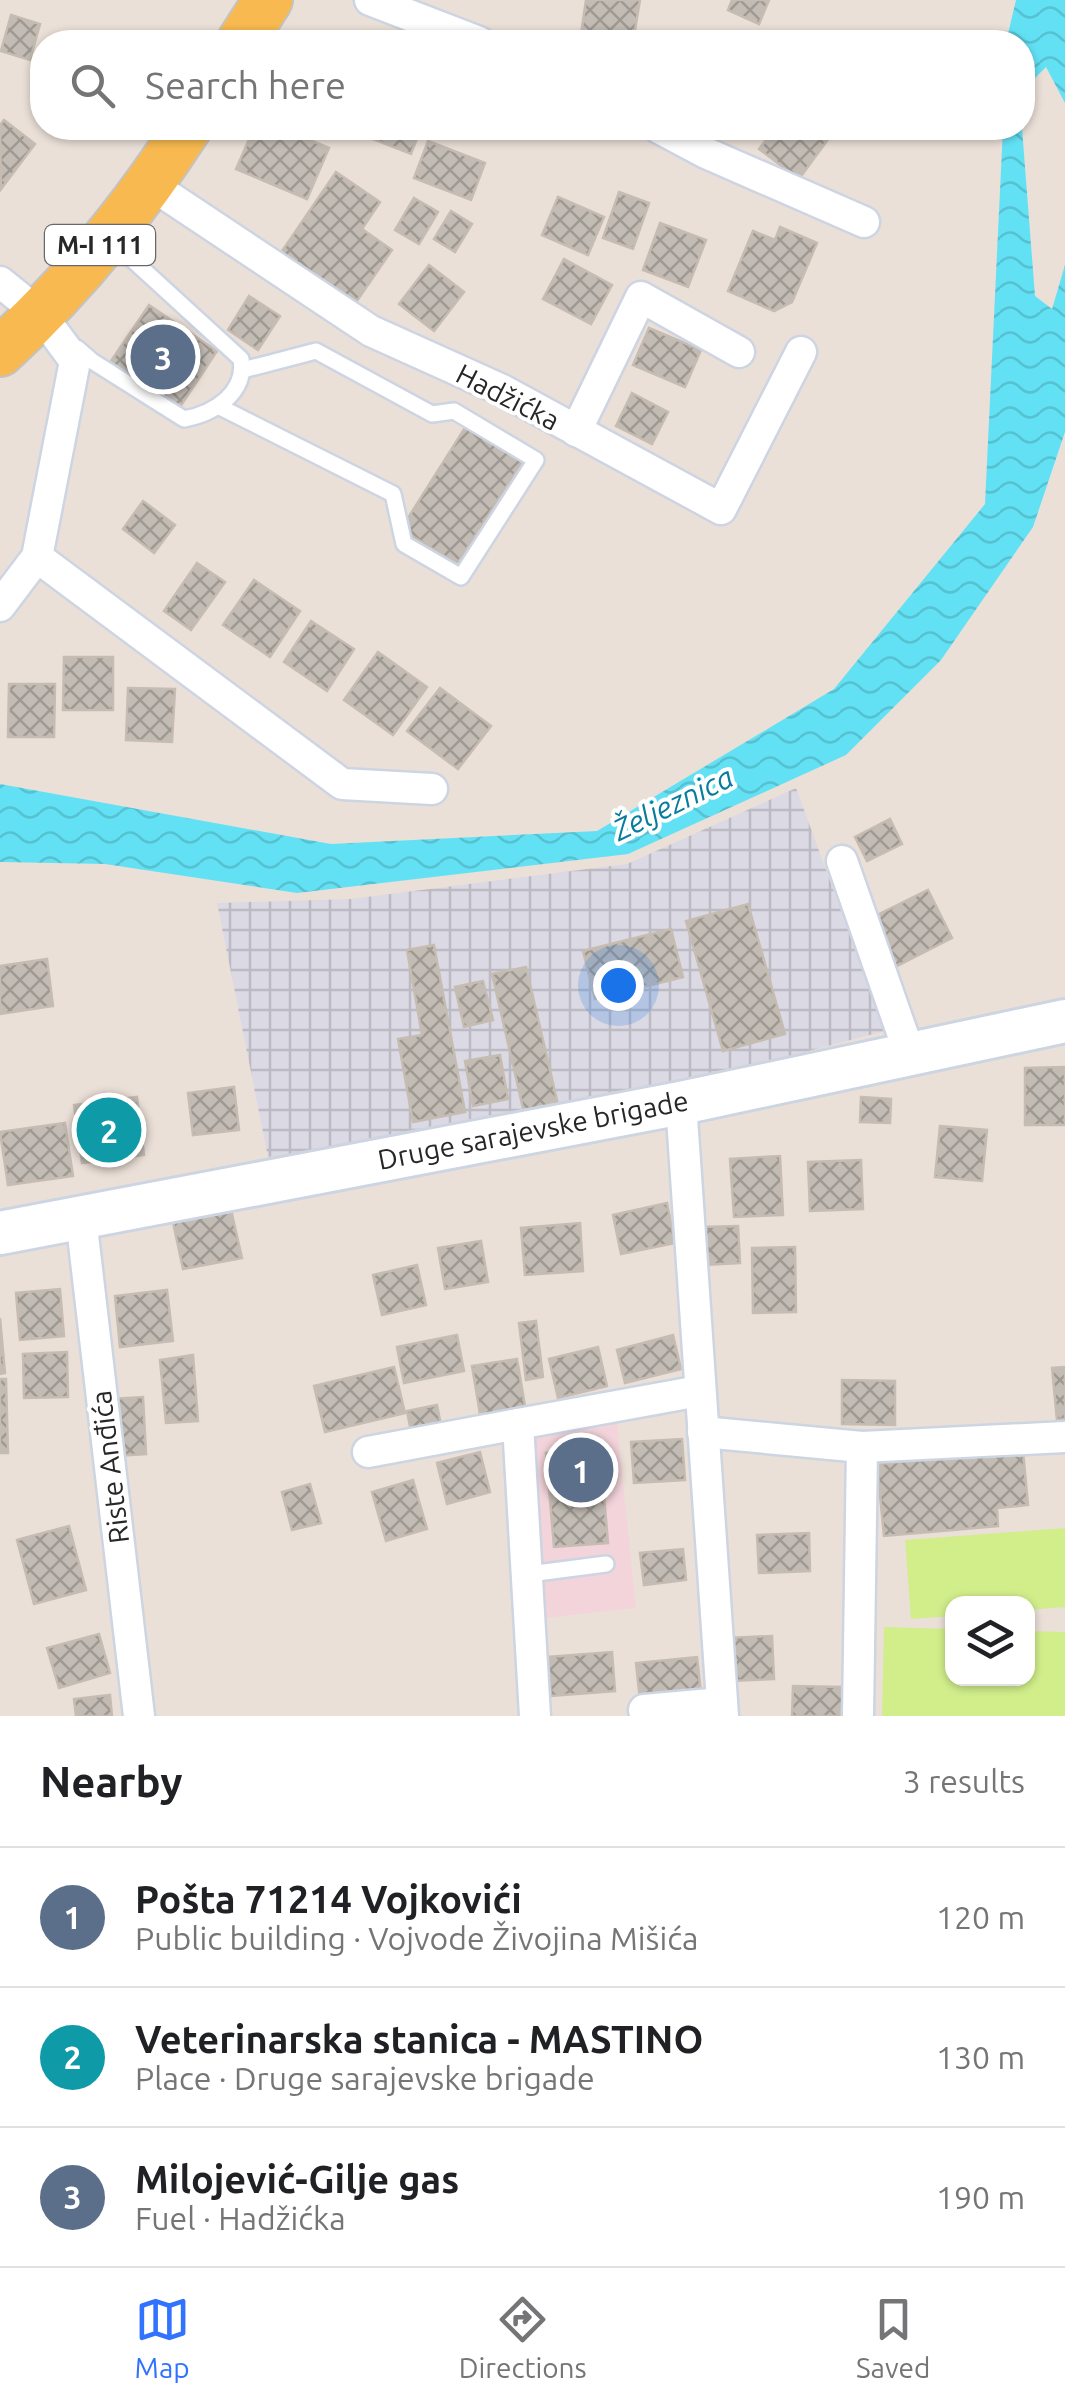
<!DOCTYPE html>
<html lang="en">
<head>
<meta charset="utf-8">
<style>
	:root { --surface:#fff; --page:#f6f6f6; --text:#202124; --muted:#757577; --line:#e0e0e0; --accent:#3173ff }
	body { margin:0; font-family:Ubuntu,sans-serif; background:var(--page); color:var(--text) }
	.controls { position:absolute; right:30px; bottom:30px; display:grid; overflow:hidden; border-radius:20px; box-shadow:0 2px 8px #0004 }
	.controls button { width:90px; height:90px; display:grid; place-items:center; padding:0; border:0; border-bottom:2px solid var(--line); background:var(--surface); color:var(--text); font:50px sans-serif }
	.you { position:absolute; left:618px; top:985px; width:35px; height:35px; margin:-25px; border:8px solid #fff; border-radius:50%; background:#1a73e8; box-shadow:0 0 0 15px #1a73e833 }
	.badge { display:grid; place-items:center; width:65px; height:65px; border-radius:50%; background:var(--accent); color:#fff; font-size:32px; font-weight:700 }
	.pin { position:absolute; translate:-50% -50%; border:5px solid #fff; box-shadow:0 2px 10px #0006 }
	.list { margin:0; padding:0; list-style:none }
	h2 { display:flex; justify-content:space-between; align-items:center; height:130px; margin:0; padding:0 40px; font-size:42px }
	h2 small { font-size:32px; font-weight:400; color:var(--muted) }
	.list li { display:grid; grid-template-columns:65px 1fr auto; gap:30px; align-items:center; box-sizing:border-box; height:140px; padding:0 40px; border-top:2px solid var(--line) }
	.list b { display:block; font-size:38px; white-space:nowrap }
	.list p { margin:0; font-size:32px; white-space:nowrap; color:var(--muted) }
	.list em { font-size:32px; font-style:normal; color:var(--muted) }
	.icon { flex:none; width:55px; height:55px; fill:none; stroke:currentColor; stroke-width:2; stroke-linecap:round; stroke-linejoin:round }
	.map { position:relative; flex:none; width:1065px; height:1716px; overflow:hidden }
	.search { position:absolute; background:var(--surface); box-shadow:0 2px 8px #0004; left:30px; right:30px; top:30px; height:110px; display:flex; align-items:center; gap:25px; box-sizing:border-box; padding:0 35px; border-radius:40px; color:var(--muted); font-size:38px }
	.sheet { height:550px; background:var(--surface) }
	nav { display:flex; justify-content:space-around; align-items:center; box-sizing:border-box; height:140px; border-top:2px solid var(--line); background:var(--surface); font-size:28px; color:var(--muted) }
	nav a { display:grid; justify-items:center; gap:5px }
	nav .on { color:var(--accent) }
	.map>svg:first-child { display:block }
	.industrial { fill:url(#industrial-grid) }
	.medical { fill:#f3d4da }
	.pitch { fill:#d1ee8b }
	.water { fill:url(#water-waves) }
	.building { fill:url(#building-cross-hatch); stroke:#c6bcb2; stroke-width:2.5 }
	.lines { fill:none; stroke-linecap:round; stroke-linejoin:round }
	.service-casing { stroke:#cdd4e2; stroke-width:20 }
	.minor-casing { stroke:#cdd4e2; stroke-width:35 }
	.secondary-casing { stroke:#cdd4e2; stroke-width:48 }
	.primary-casing { stroke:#c3c3c3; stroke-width:52 }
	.service { stroke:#fff; stroke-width:15 }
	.minor { stroke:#fff; stroke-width:30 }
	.secondary { stroke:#fff; stroke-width:42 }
	.primary { stroke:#f8ba50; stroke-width:48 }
	.labels { text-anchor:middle; stroke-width:8; stroke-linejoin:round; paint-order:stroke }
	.shield { fill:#fff; stroke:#686868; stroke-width:2.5 }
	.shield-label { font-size:25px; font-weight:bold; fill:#272727 }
	.street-label { font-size:28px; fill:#272727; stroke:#fff }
	.water-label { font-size:30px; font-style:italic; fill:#067d9d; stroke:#fff }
</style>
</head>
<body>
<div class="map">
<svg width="1065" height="1716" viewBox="0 0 1065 1716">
	<defs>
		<pattern id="industrial-grid" width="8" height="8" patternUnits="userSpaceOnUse" patternTransform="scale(2.5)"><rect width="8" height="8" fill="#dbd9e3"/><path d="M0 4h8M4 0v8" fill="none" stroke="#bcbac3"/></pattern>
		<pattern id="water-waves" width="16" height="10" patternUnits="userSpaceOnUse" patternTransform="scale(2.5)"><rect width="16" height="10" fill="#63e1f4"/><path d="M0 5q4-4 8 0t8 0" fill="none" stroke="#56c1d1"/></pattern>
		<pattern id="building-cross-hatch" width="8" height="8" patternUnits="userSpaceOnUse" patternTransform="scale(2.5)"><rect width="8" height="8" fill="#c2bcb4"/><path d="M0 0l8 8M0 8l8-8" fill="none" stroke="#9e9992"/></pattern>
	</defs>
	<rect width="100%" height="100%" fill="#ebe0d8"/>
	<path class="industrial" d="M796 788 885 1031 581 1111 268 1157 217 903 351 899 627 864Z"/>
	<path class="medical" d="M617 1422 636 1608 543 1618 524 1431Z"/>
	<g class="pitch">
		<path d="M1065 1528V1607L1028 1610V1604H952V1616L911 1619 905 1540Z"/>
		<path d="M884 1627 952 1629V1678H1028V1631L1065 1632V1716H882Z"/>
	</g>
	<g class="water">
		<path d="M1016 0H1065V103L1046 67 1023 90 1022 42H1006Z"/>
		<path d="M1003 128H1022L1035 296 1052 309 1065 265V432L1033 527 941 660 846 755 628 854 297 893 105 864 0 862V784L331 844 597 831 834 689 985 504Z"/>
	</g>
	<g class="building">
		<path d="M586 0H640L633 42 581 34Z"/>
		<path d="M732 0H769L759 24 728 10Z"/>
		<path d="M11 15 40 24 30 60 1 51Z"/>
		<path d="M4 120 35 144 1 189 0 125Z"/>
		<path d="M254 128H281L329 148 307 199 236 169Z"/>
		<path d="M354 128H421L411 154 352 131Z"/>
		<path d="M775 128H815L829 138 799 179 759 149Z"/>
		<path d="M428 141 485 163 471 200 414 178Z"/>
		<path d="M336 172 380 202 362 229 392 250 352 308 278 257Z"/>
		<path d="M619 192 649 203 633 249 603 238Z"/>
		<path d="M558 197 604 217 588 255 542 235Z"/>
		<path d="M414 198 438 212 419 244 395 230Z"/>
		<path d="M451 211 472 224 455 252 434 239Z"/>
		<path d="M660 223 706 240 688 287 643 270Z"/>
		<path d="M780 227 817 243 792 302 774 311 728 291 753 231 775 240Z"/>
		<path d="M564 259 612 285 591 324 543 299Z"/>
		<path d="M429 265 464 292 434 331 399 304Z"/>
		<path d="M249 296 280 316 258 350 228 330Z"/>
		<path d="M149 305 217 351 178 410 109 364Z"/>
		<path d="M649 328 701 350 685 387 633 365Z"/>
		<path d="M632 393 668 412 652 444 616 426Z"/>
		<path d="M468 423 524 459 457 564 401 529Z"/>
		<path d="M143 501 175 525 154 553 123 529Z"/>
		<path d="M197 563 225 582 191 630 164 611Z"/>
		<path d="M254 580 300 611 270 657 223 625Z"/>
		<path d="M311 621 354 649 327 691 284 662Z"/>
		<path d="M378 652 427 687 393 735 344 700Z"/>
		<path d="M64 657H113V710H63Z"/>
		<path d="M9 684H55L54 737H8Z"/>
		<path d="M128 688 175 689 172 742 126 740Z"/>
		<path d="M440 688 491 726 458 769 407 731Z"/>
		<path d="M890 819 902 844 867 861 855 837Z"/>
		<path d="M928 890 952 938 895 967 871 918Z"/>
		<path d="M748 904 785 1034 723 1051 686 921Z"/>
		<path d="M671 929 683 977 595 999 583 951Z"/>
		<path d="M434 945 465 1112 413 1122 398 1039 422 1035 407 950Z"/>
		<path d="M47 959 53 1006 0 1014V966Z"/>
		<path d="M526 967 559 1109 525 1117 492 974Z"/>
		<path d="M483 981 493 1020 464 1027 455 987Z"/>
		<path d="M500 1055 508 1099 473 1106 465 1061Z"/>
		<path d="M1065 1067V1125H1025V1068Z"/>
		<path d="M234 1087 239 1130 193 1135 188 1093Z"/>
		<path d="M137 1097 144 1155 82 1163 74 1105Z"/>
		<path d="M861 1097 891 1099 890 1123 860 1122Z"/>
		<path d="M65 1123 73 1176 8 1185 0 1132Z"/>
		<path d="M940 1126 987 1130 982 1181 935 1177Z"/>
		<path d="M780 1156 783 1215 734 1217 730 1159Z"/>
		<path d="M861 1160 863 1209 810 1211 808 1162Z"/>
		<path d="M667 1203 675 1243 621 1254 613 1215Z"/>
		<path d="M231 1210 242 1258 183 1269 173 1222Z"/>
		<path d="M580 1223 583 1271 525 1275 521 1228Z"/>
		<path d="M738 1226 740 1263 704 1265 703 1227Z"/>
		<path d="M481 1241 488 1282 445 1289 438 1248Z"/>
		<path d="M795 1247 796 1312 753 1313 752 1248Z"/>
		<path d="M417 1265 426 1305 382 1315 373 1275Z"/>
		<path d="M60 1289 64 1336 20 1340 16 1293Z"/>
		<path d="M167 1290 173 1341 120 1347 115 1296Z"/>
		<path d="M0 1318 5 1373 0 1374Z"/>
		<path d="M536 1321 543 1377 526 1380 519 1323Z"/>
		<path d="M457 1335 464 1371 404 1383 397 1347Z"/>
		<path d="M673 1335 681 1369 625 1383 617 1350Z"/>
		<path d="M598 1347 607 1386 558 1398 549 1359Z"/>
		<path d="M67 1352 68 1397 24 1398 23 1354Z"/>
		<path d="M193 1355 198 1421 166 1423 160 1360Z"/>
		<path d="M517 1359 526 1412 481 1420 472 1366Z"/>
		<path d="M394 1367 405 1413 325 1432 314 1386Z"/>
		<path d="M1065 1367V1419L1057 1420 1052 1368Z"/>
		<path d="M0 1379H6L8 1453H0Z"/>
		<path d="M842 1380 895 1381V1425L842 1424Z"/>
		<path d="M143 1397 146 1454 116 1456 111 1399Z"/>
		<path d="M437 1405 442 1431 412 1436 407 1411Z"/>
		<path d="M682 1439 685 1480 634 1483 631 1442Z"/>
		<path d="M600 1448 608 1543 554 1547 546 1453Z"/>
		<path d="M1023 1451 1028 1505 997 1508 998 1526 884 1536 877 1464Z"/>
		<path d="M480 1452 490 1492 447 1504 437 1463Z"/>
		<path d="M413 1480 427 1529 386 1541 372 1492Z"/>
		<path d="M310 1484 321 1523 292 1530 282 1492Z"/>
		<path d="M69 1526 86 1590 34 1604 17 1540Z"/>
		<path d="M809 1533 810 1571 759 1573 757 1535Z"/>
		<path d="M683 1549 686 1580 644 1585 640 1553Z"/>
		<path d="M99 1634 110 1673 59 1688 47 1648Z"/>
		<path d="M772 1636 774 1679 731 1681 729 1638Z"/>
		<path d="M612 1652 615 1691 551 1696 548 1657Z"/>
		<path d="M697 1657 701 1693 640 1700 636 1663Z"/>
		<path d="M793 1686 844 1687V1716H792Z"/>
		<path d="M110 1695 112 1716H76L74 1699Z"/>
	</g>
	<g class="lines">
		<defs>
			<g id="service">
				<path d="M77 348 92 361 184 419C213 414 247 393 241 359L112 241"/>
				<path d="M218 406 393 494 404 544 461 577 536 460 454 411 432 414 316 351 243 370"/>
				<path d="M529 1574 606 1564"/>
			</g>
			<g id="minor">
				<path d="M370 0 479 42"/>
				<path d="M659 128 706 153 864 222"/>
				<path d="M150 184 371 331 502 390 721 509 801 352"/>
				<path d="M0 282 41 315 75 361 37 557 342 784 432 789"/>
				<path d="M576 431 641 297 739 352"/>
				<path d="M0 606 37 557"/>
				<path d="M842 861 910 1055"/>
				<path d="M681 1103 723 1716"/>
				<path d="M81 1218 139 1716"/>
				<path d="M703 1432 862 1447 1065 1437"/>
				<path d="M368 1452 518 1424"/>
				<path d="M644 1710 722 1703"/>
				<path d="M535 1716 518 1424 699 1391"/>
				<path d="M858 1716 862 1447"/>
			</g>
			<path id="secondary" d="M0 1233 681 1103 1065 1021"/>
			<g id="primary">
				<path d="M241 42 268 0"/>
				<path d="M0 352C72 286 134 210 187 128"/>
			</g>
		</defs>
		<use href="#service" class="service-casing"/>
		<use href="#minor" class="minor-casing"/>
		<use href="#secondary" class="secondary-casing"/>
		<use href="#primary" class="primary-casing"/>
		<use href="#service" class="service"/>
		<use href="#minor" class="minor"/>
		<use href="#secondary" class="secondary"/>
		<use href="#primary" class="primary"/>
	</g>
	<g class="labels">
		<rect class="shield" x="45" y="225" width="110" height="40" rx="8"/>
		<g class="shield-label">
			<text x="100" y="254">M-I 111</text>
		</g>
		<g class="street-label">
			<text transform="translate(508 397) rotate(27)" y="10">Hadžićka</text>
			<text transform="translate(533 1130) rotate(-11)" y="10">Druge sarajevske brigade</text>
			<text transform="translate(110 1467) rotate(-97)" y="10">Riste Anđića</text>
		</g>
		<g class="water-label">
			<text transform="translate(673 804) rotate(-26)" y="10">Željeznica</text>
		</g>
	</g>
</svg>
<div class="controls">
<button><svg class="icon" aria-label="layers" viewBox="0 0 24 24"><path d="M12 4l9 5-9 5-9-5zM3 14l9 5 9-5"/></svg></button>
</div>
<div class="you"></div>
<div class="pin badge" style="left:581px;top:1470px;background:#5c6f8a">1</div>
<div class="pin badge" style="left:109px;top:1130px;background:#0f9aa8">2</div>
<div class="pin badge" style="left:163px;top:357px;background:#5c6f8a">3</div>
<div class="search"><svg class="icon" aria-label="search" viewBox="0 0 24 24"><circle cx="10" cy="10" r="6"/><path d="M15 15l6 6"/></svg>Search here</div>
</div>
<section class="sheet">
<h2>Nearby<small>3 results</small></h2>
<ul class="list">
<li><span class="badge" style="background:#5c6f8a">1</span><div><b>Pošta 71214 Vojkovići</b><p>Public building · Vojvode Živojina Mišića</p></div><em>120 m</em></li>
<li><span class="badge" style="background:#0f9aa8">2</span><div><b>Veterinarska stanica - MASTINO</b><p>Place · Druge sarajevske brigade</p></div><em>130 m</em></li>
<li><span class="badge" style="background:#5c6f8a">3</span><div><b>Milojević-Gilje gas</b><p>Fuel · Hadžićka</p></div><em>190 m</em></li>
</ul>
</section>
<nav>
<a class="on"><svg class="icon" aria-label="map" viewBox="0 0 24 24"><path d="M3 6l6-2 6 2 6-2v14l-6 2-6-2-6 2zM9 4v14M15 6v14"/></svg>Map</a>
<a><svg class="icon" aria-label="directions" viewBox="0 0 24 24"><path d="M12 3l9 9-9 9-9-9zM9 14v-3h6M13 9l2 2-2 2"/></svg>Directions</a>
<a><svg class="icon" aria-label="saved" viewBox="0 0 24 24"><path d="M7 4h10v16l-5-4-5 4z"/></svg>Saved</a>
</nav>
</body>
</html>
